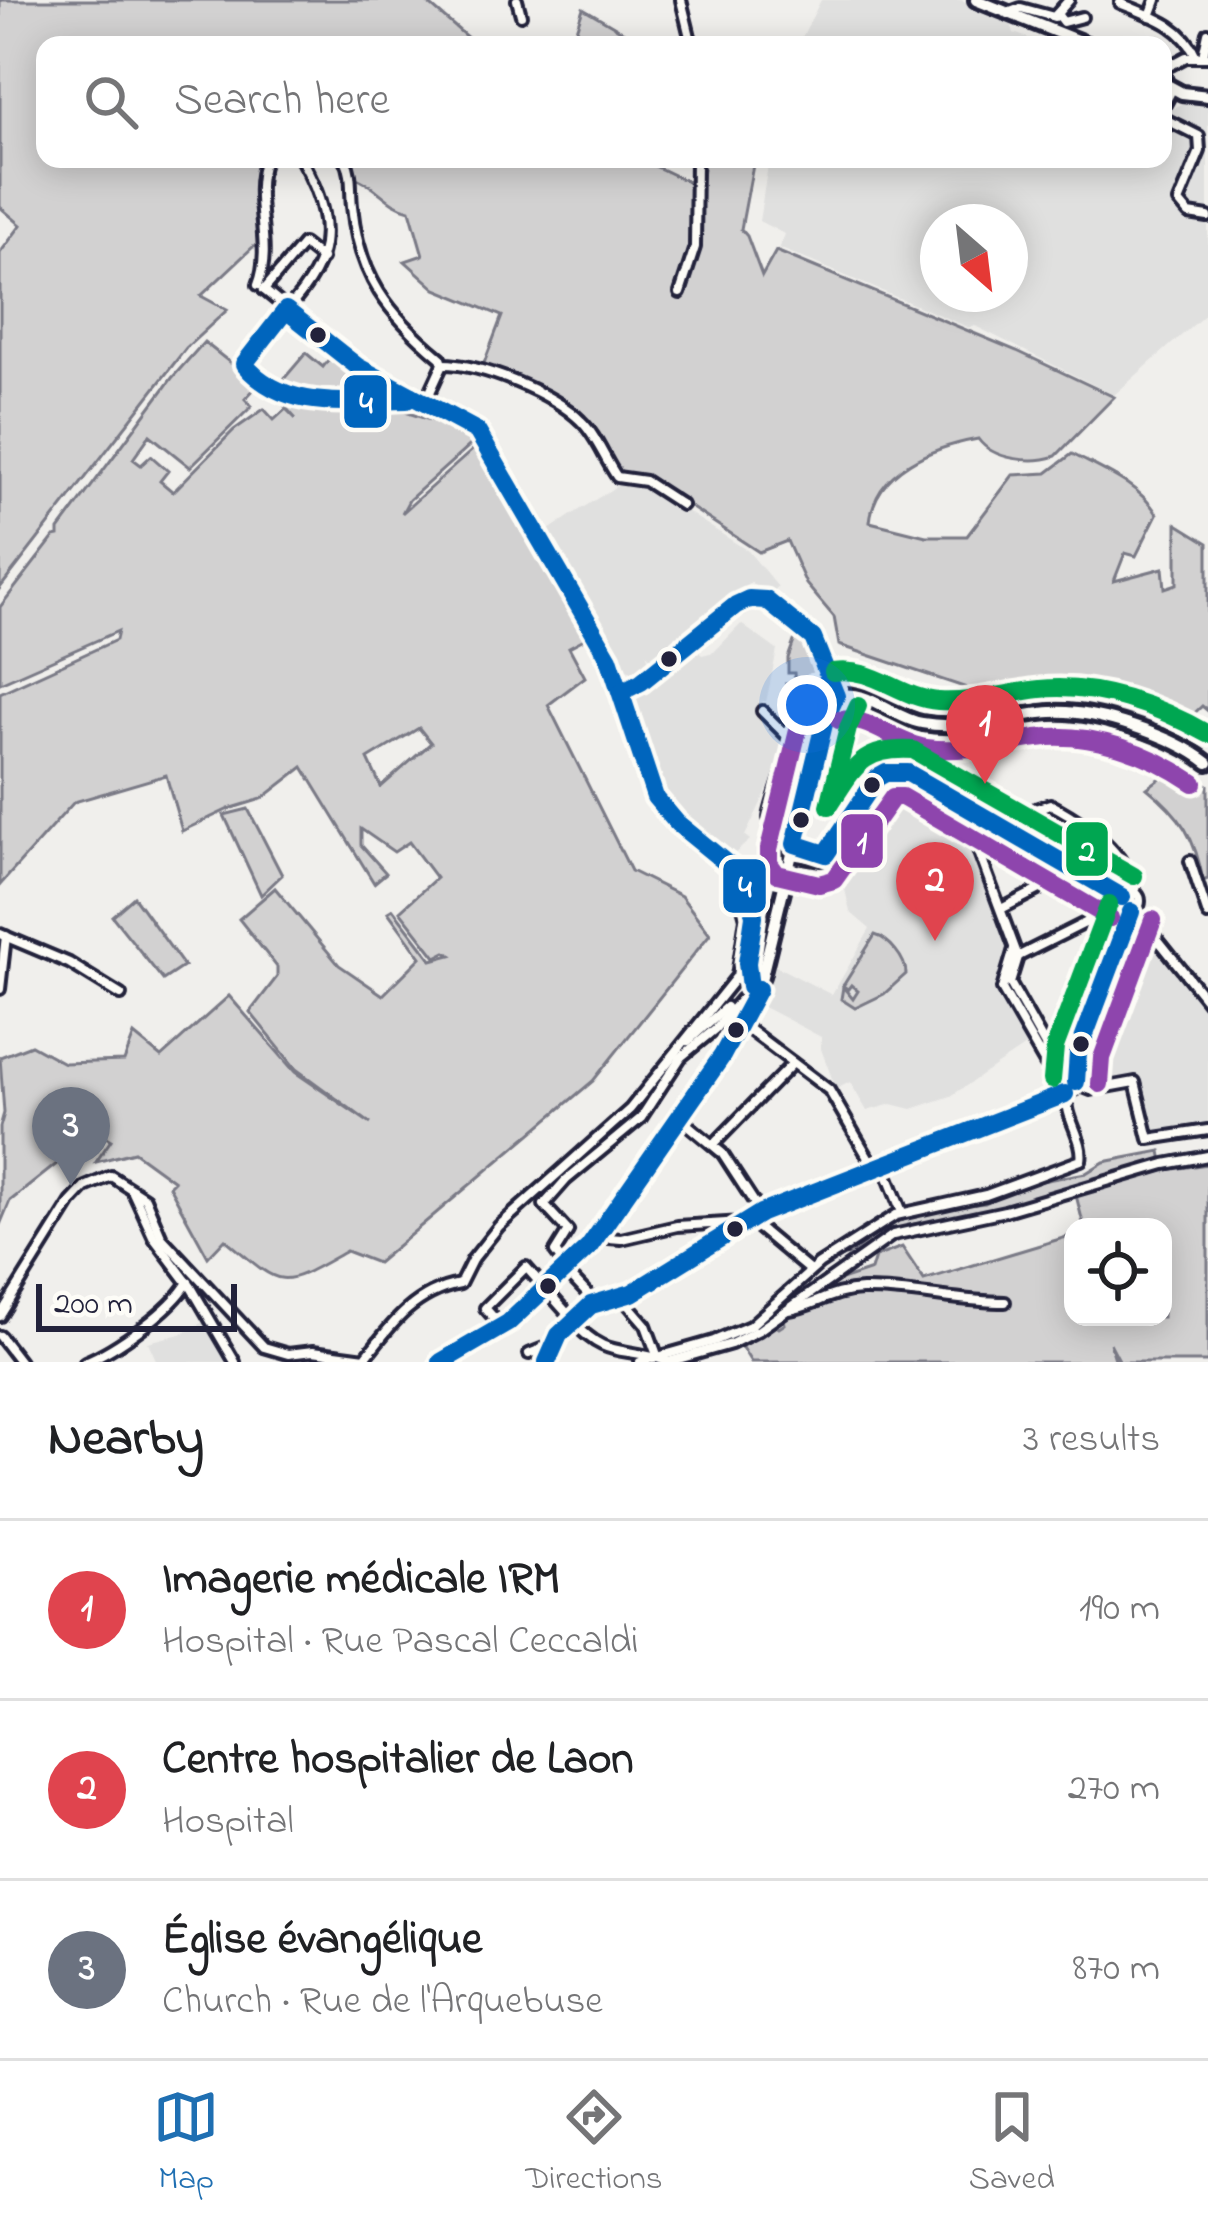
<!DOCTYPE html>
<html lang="en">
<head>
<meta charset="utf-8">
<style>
	:root { --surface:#fff; --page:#f2f2f2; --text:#202124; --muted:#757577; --line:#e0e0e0; --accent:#1f6fb2 }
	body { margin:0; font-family:"Indie Flower",sans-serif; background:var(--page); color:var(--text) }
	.controls { position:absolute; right:36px; bottom:36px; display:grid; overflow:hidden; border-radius:24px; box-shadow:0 6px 30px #0003 }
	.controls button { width:108px; height:108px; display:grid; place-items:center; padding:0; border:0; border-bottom:3px solid var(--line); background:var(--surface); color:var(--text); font:60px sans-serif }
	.compass { position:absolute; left:920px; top:204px; width:108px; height:108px; border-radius:50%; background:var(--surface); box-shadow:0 6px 30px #0003; rotate:152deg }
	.scale { position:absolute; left:36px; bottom:30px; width:201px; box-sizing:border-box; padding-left:12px; border:6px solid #22223b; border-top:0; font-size:33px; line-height:42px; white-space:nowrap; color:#22223b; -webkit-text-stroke:9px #fdfcf7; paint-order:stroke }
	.you { position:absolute; left:807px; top:705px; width:42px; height:42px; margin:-30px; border:9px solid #fff; border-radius:50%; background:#1a73e8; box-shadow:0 0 0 18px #1a73e833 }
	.badge { display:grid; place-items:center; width:78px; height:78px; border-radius:50%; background:var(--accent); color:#fff; font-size:39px; font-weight:700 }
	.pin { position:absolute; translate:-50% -99px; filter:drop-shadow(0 3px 6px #0008) }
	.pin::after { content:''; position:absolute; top:63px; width:42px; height:36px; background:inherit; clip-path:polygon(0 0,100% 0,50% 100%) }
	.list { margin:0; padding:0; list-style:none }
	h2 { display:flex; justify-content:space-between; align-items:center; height:156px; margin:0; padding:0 48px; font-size:51px }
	h2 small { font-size:39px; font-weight:400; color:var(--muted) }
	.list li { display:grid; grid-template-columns:78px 1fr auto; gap:36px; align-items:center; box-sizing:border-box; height:180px; padding:0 48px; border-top:3px solid var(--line) }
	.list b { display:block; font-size:45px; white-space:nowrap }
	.list p { margin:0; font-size:39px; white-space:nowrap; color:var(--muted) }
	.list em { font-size:39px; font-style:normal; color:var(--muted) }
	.icon { flex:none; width:66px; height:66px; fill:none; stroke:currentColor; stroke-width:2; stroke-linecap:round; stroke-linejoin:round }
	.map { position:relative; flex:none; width:1208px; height:1362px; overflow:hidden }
	.search { position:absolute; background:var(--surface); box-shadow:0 6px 30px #0003; left:36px; right:36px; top:36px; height:132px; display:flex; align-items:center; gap:30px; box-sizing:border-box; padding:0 42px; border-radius:24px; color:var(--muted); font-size:45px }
	.sheet { height:696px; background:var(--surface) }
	nav { display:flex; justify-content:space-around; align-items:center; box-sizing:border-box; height:168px; border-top:3px solid var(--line); background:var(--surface); font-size:33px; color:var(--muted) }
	nav a { display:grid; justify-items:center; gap:6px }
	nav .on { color:var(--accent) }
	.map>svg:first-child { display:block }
	.built { fill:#e0e0df; fill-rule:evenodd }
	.green { fill:#d2d1d1; stroke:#7a7a86; stroke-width:3; fill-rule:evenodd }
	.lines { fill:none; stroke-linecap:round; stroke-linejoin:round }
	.minor-casing { stroke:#22223b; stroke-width:16 }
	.major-casing { stroke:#22223b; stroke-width:20 }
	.minor { stroke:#fdfcf7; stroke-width:8 }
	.major { stroke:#fdfcf7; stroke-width:10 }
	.bus-1-casing { stroke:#fdfcf7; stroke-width:27 }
	.bus-2-casing { stroke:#fdfcf7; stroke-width:27 }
	.bus-3-casing { stroke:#fdfcf7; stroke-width:27 }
	.bus-1 { stroke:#0065bd; stroke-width:18 }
	.bus-2 { stroke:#8e44ad; stroke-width:18 }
	.bus-3 { stroke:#00a651; stroke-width:18 }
	.bus-dot { fill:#22223b; stroke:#fdfcf7; stroke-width:4.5 }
	.line-badge { stroke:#fdfcf7; stroke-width:4.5 }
	.badge-label { font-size:33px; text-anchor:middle; font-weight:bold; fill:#fff }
</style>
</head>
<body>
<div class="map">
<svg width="1208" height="1362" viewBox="0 0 1208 1362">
	<rect width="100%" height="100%" fill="#f0efec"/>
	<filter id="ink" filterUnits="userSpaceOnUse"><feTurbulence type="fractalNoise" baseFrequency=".00833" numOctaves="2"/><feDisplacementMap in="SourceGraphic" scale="24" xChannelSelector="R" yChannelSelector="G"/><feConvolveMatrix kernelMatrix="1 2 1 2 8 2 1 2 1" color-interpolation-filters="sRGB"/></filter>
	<g filter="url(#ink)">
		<g class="built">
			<path d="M821 0H961L1010 20 1014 33 1048 45H798Z"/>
			<path d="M1183 102 1208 104V312L1114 395 975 326 970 328 779 248 784 234 759 221 769 159H1163V116ZM938 222H1010V294H938Z"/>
			<path d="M632 482 646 485 748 551 778 587 765 598 751 582 654 663 646 653 651 666 637 674 619 665 571 581 574 578 572 573 568 575 544 533 618 485Z"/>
			<path d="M741 624 777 650 766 702 762 700 759 710 787 740 788 747 745 836 750 840 733 855 678 818 663 802 640 734 641 715 632 702 642 688 692 645 702 655 714 652Z"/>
			<path d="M908 779 954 803 1010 948 999 990 1028 1044 951 1096 912 1109 892 1104 867 1111 850 1082 836 1089 821 1049V1037L756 1003 770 963 832 995 870 929 850 912 841 871 832 860 850 842 882 790Z"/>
			<path d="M1141 925 1208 1011V1125L1152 1134 1139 1075 1097 1082 1089 1038 1132 926Z"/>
			<path d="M204 1322 230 1362H157L148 1342 184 1333Z"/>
		</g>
		<g class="green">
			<path d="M0 0H424L476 45H45V159H263L256 188 262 246 253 247 201 296 227 310 186 348 0 588V253L21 225 0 207Z"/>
			<path d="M583 8 646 45H555L573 39Z"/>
			<path d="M350 159H640L701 188 704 159H736L753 165 741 229 747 236 762 276 776 251 1017 351 1114 397 1056 456C1033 464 993 460 978 439 934 447 875 469 870 522L926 536H967L1013 475 1047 473 1072 454C1102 470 1139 484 1157 514L1136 556 1125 553 1114 581 1163 568 1165 588 1177 584V524L1208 543V711L1202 706 1184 723 1171 718 1163 732C1120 717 1085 706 1039 708L1036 692 1014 695V713L961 721 967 688 839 645 834 617 806 584 787 541 759 552 643 476 619 471 586 420 512 374 483 366 502 316 436 289 405 261 423 255 410 210C385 204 380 187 354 177Z"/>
			<path d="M204 342 258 385 245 399 252 406 190 467 150 435 133 459 141 465 151 456 168 471 160 481 173 492 234 430 264 409 274 420 286 409 296 419 278 399 357 402V411L405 412 458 429 461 424 478 438 409 500 402 513 477 446 586 638 569 647 585 677 548 705 631 871 681 896 710 934 593 1081 377 1263 346 1251C278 1289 285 1290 225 1239L208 1257 169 1186 174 1181 134 1152 96 1162 111 1140 97 1132 10 1201 0 1225V1127L4 1113 0 1057 31 1045 64 1063 124 1061 134 1035 161 1057 229 996 295 1072 371 1124 296 1069 250 1012 277 977V967L239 919 275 888 339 965 383 995 421 957 388 912 393 909 432 960 451 955 446 952 436 957 400 911 436 878 409 842 394 852 361 829V845L386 873 374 883 303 767 262 799 229 809 182 831 166 775 74 802 0 885V693L116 640 118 631 0 683V607L54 537 59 536V530L172 378ZM419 728 431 743 381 787 368 759Z"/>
			<path d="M306 353 323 367 329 359 339 367 344 364 353 370 352 374 369 384 373 380 393 391 394 396 306 390 305 395 277 387Z"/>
			<path d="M797 633C828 650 827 694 820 724L800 728 786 684H795L794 673H788V658Z"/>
			<path d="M1181 763 1208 785V879L1203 881C1196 839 1181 815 1147 788Z"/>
			<path d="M248 809 282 875 261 895 224 815Z"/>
			<path d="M134 897 184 966 163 980 112 916Z"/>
			<path d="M875 935C889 939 906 959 906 974L884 994 855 1008 841 999 843 987 853 999 858 991 851 985 848 989 843 986Z"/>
			<path d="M1161 1151 1163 1162 969 1216 914 1224 883 1238 853 1258 848 1255 830 1261 853 1252 898 1218H910L937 1208 985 1203 1024 1184 1086 1173 1104 1162Z"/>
			<path d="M1208 1164V1362H1120L1110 1343 1116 1362H751L741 1346 775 1325 779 1328 785 1324 784 1318 830 1296 863 1292 957 1304H1005L865 1287 833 1291 832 1283 871 1270 875 1257 902 1247 924 1280 1073 1235V1317H1163V1227H1084L1076 1195 1166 1170Z"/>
		</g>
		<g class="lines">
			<defs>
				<g id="minor">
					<path d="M517 0 521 15"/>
					<path d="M681 0 692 45"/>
					<path d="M1120 3C1150 16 1182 24 1196 56"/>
					<path d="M1010 12 1021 8 1054 17 1069 0"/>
					<path d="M1057 14 1063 22 1082 17"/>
					<path d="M1150 16 1156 0"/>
					<path d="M1203 56 1208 33"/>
					<path d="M1171 65 1186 57H1208"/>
					<path d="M1163 118 1199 136 1200 151 1179 202 1189 214 1208 217"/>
					<path d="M301 159C356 257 307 285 245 357V369L274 391 292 397 407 400 412 396"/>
					<path d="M345 159C353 175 350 189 352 206 359 277 388 314 441 358L443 364 425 403"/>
					<path d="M258 285C274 244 250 200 265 159"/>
					<path d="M264 290 358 367 477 431 609 658 655 797C678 836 732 855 750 893 764 923 739 956 750 987L758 989"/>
					<path d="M264 290 303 244 322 259"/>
					<path d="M680 293 695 247 696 159"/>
					<path d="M443 364C482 364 553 393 581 421 596 435 605 460 617 477L645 481 682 505"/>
					<path d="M621 692 641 682 736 605C763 590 801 617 815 642 824 658 829 678 836 696"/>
					<path d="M762 711 791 740C790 757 768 811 769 818 771 827 786 844 792 852"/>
					<path d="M969 807 965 815 1018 957 1010 983 1063 1077"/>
					<path d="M997 822 1050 804C1086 823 1127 852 1136 893"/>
					<path d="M795 844 824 854"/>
					<path d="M792 855 821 860 877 778 886 773H908L1122 897"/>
					<path d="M1190 861 1208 915"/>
					<circle cx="1130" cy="901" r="10"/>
					<path d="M1003 908 1075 871"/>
					<path d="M1135 911 1208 1002"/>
					<path d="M0 934 69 963 121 995"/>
					<path d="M1014 949 1002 989 1058 1086"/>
					<path d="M1015 958 1121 905"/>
					<path d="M0 989 6 936"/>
					<path d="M743 1025 829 1090 875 1169"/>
					<path d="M688 1041 726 1007"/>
					<circle cx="1067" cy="1085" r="9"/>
					<path d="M1065 1076 1078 1053 1131 912"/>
					<path d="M1076 1084 1091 1090 1135 1082 1149 1139 1208 1130"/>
					<path d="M681 1119 722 1153 761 1213"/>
					<path d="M713 1145 793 1063"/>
					<path d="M884 1167 902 1212"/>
					<path d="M132 1190 154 1238 191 1287 235 1362"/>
					<path d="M750 1221 810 1271"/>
					<path d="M597 1237 621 1239 677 1226 743 1222"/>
					<path d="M567 1268 555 1252 568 1231 544 1205 566 1180 641 1118 681 1057 715 1029 741 999 753 998"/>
					<path d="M565 1270 595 1302"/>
					<path d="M620 1295 646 1325 657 1355"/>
					<path d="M789 1310C815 1306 831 1291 862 1290 909 1289 958 1302 1005 1302"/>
					<path d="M0 1316 71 1202 85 1187 111 1176 145 1198 162 1238 264 1347 288 1354 313 1351 365 1358C391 1324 415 1292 460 1284L472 1260 499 1226 630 1109 737 976 746 918 737 885 742 879"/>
					<path d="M572 1321C610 1362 622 1344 668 1362L731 1344 759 1330 893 1235 1005 1211 1165 1164 1208 1156"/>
					<path d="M501 1326 485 1308 526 1267 573 1320"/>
					<path d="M0 1336 20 1362"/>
					<path d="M529 1354 554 1344"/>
					<path d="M85 1362C115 1350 172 1310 188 1282"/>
					<path d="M547 1362 559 1335 591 1305 632 1293 761 1213 1065 1094"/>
					<path d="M640 1362 714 1341 750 1326 819 1264 896 1215 986 1195 1081 1160C1085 1139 1063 1116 1068 1095"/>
				</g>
				<g id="major">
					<path d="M976 0 1089 45"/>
					<path d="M1163 75 1169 93 1163 104"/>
					<path d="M1169 86 1182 93 1208 96"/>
					<path d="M441 1362 483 1340 552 1285 597 1237 743 1025 762 976 825 720 836 696C867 687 892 718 922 723 964 731 1009 715 1051 712 1094 709 1174 736 1208 763"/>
				</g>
			</defs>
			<use href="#minor" class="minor-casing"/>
			<use href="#major" class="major-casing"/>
			<use href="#minor" class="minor"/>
			<use href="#major" class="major"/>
			<defs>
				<g id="bus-1">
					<path d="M286 310 358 367 412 396 407 400C350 401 284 413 244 364Z"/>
					<path d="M412 396 477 431 609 658 655 797 677 823 731 867 750 893 754 916 747 963 750 987 758 989 722 1056 589 1247 508 1323 441 1362"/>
					<path d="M621 692 641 682 736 605 749 599 766 600 813 638 836 696 825 720 795 844 826 854 877 778 886 773H908L1122 897"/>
					<path d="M1076 1082 1078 1053 1131 912"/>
					<path d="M547 1362 559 1335 591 1305 632 1293 761 1213 1065 1094"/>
				</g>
				<g id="bus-2">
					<path d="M814 686 802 714 769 849V863L777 874 819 884 834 880 893 797H902L1110 918"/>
					<path d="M839 720C869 716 896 744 926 748 964 753 1000 743 1037 738 1091 731 1150 753 1194 783"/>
					<path d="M1100 1084 1102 1058 1153 920"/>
				</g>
				<g id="bus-3">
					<path d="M833 672C874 666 899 698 938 701 972 703 1006 693 1040 689 1097 683 1159 706 1208 734"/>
					<path d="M858 706 848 728 829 806C855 767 861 747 913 750L1134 876"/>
					<path d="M1052 1080 1055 1047 1109 904"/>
				</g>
			</defs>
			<use href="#bus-1" class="bus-1-casing"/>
			<use href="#bus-2" class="bus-2-casing"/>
			<use href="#bus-3" class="bus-3-casing"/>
			<use href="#bus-1" class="bus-1"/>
			<use href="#bus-2" class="bus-2"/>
			<use href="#bus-3" class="bus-3"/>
		</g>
	</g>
	<g class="bus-dot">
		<circle cx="318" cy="335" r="10"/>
		<circle cx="669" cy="659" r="10"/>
		<circle cx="872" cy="785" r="10"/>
		<circle cx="801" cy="820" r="10"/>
		<circle cx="736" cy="1030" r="10"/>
		<circle cx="1081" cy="1044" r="10"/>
		<circle cx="735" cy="1229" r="10"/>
		<circle cx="548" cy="1286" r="10"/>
	</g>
	<g class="line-badge">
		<rect x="342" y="373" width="47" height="57" rx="12" fill="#0065bd"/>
		<rect x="839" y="812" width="46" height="58" rx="12" fill="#8e44ad"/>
		<rect x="1064" y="820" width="46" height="58" rx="12" fill="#00a651"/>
		<rect x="721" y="857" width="47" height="58" rx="12" fill="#0065bd"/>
	</g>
	<g class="badge-label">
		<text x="366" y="413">4</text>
		<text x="862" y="853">1</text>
		<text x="1087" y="861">2</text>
		<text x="745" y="897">4</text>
	</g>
</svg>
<div class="controls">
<button><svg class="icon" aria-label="locate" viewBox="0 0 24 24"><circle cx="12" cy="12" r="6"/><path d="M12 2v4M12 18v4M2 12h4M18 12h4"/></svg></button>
</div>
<svg class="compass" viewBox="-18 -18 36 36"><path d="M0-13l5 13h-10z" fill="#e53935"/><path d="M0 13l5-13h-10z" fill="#757577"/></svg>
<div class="scale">200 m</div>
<div class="you"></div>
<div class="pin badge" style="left:985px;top:784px;background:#e0444e">1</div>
<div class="pin badge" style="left:935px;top:941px;background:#e0444e">2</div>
<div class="pin badge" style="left:71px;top:1186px;background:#6b7280">3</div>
<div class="search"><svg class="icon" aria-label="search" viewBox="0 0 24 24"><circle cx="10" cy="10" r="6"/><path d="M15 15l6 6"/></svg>Search here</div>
</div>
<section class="sheet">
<h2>Nearby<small>3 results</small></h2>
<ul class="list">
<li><span class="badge" style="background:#e0444e">1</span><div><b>Imagerie médicale IRM</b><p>Hospital · Rue Pascal Ceccaldi</p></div><em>190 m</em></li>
<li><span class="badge" style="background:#e0444e">2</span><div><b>Centre hospitalier de Laon</b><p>Hospital</p></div><em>270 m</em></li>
<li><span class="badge" style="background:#6b7280">3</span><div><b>Église évangélique</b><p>Church · Rue de l'Arquebuse</p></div><em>870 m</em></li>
</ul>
</section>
<nav>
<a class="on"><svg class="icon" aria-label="map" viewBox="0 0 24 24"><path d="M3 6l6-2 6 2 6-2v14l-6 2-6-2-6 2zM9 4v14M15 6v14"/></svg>Map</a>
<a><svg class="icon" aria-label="directions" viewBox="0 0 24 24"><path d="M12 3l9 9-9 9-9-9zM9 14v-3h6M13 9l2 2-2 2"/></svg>Directions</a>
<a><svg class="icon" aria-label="saved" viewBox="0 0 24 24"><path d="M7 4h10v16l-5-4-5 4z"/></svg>Saved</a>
</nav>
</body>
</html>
